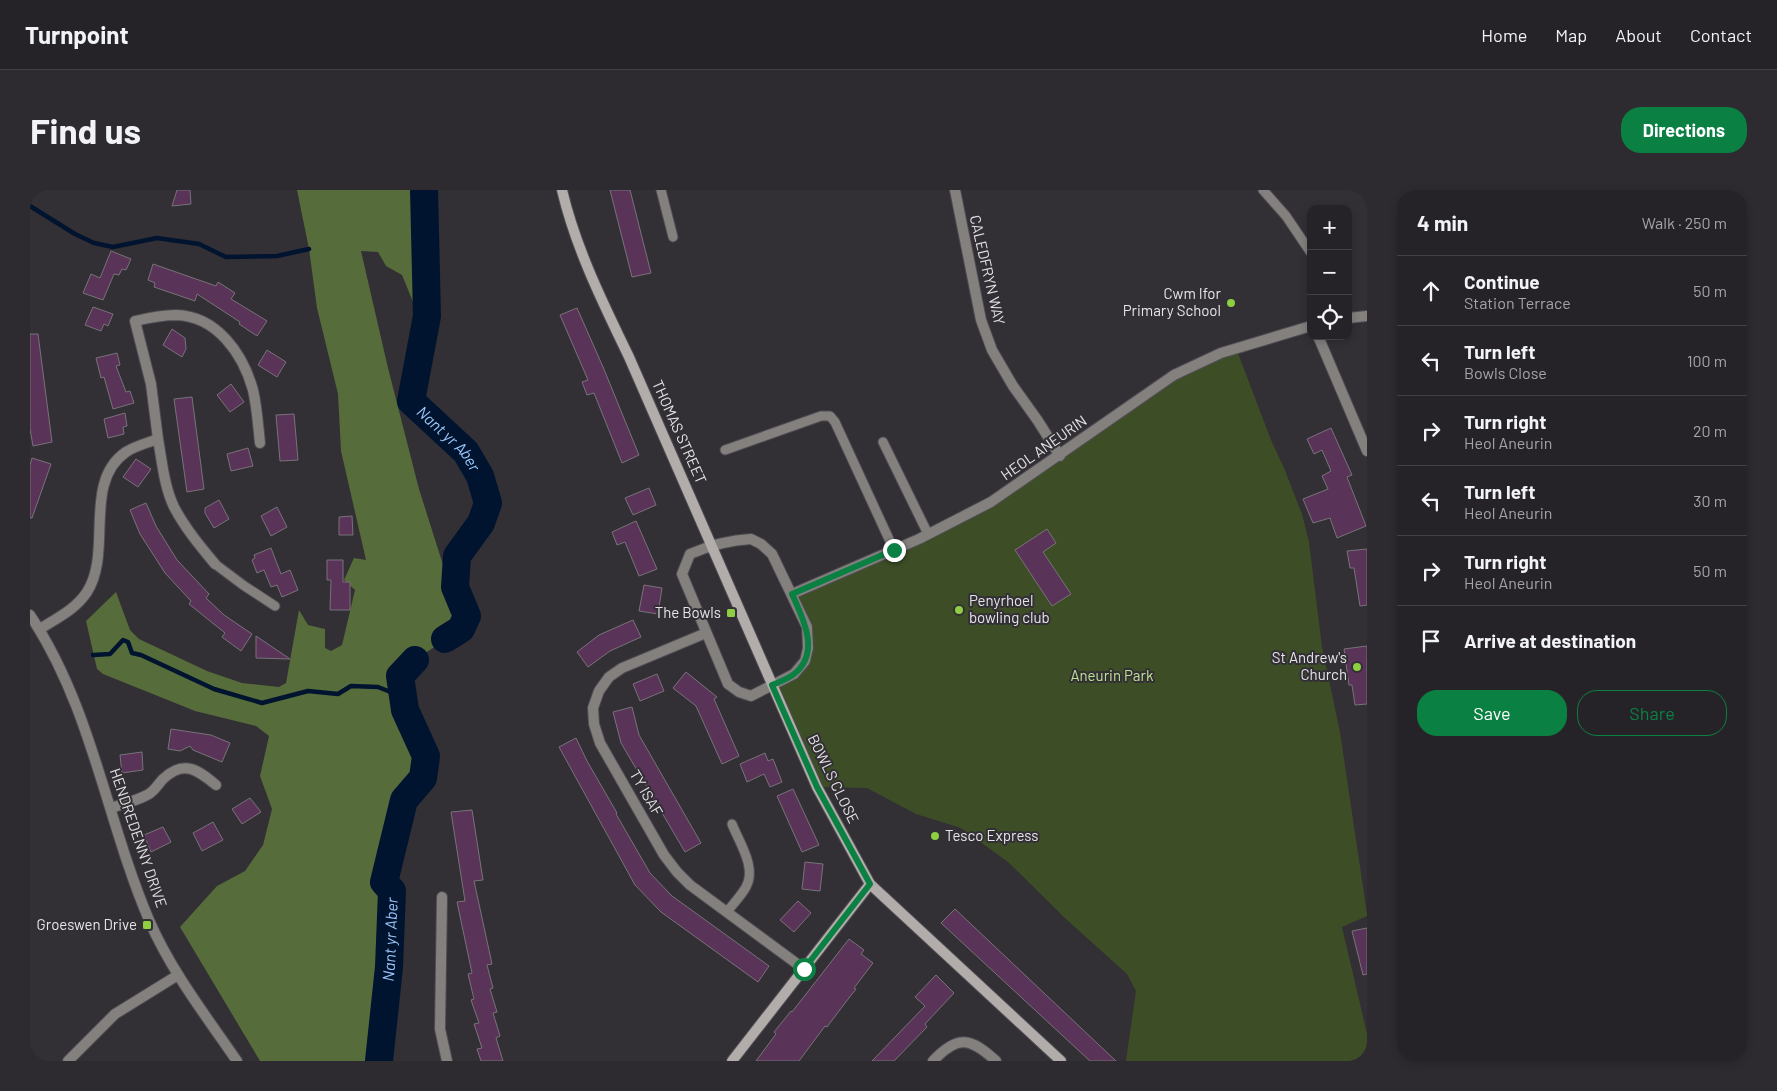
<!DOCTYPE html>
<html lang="en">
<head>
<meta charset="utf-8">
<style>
	:root { --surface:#262328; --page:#2e2b30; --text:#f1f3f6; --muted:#a4a4a8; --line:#424045; --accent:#0b8043 }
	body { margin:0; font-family:Barlow,sans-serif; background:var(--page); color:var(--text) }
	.controls { position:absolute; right:15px; top:15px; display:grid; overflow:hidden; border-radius:10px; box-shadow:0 2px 8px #0003 }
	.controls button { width:45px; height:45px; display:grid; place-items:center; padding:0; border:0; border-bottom:1px solid var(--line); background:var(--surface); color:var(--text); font:25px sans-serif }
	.stop { position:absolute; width:15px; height:15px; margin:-11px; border:4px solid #0b8043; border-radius:50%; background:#fff }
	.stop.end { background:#0b8043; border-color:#fff; box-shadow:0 1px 5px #0008 }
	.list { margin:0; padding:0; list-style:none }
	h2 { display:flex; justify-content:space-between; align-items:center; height:65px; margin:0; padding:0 20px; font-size:21px }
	h2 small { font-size:16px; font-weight:400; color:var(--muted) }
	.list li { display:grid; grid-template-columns:32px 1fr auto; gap:15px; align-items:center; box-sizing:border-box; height:70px; padding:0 20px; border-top:1px solid var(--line) }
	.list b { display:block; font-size:19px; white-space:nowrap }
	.list p { margin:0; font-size:16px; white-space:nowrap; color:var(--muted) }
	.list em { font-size:16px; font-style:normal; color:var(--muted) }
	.actions { display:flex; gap:10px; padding:15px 20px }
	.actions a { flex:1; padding:11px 0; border:1px solid var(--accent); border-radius:20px; text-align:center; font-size:18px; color:var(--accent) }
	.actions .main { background:var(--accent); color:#fff }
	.icon { flex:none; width:28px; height:28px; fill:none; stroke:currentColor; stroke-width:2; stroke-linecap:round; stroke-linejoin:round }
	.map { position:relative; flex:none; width:1337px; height:871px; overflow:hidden; border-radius:20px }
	header { display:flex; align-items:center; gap:30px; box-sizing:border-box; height:70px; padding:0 25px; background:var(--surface); border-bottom:1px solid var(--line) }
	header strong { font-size:24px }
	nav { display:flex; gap:28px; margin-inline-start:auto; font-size:18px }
	.intro { display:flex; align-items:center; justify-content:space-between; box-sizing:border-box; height:120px; padding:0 30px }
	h1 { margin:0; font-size:35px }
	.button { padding:12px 22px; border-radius:20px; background:var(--accent); color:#fff; font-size:18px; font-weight:700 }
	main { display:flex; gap:30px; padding:0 30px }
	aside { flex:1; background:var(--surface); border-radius:20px; box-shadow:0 2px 8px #0003 }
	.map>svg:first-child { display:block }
	.green { fill:#3d4e27 }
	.forest { fill:#566c3a }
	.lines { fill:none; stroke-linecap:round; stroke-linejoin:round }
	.stream { stroke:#00142f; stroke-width:4.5 }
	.river { stroke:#00142f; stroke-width:28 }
	.building { fill:#593358; stroke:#787378 }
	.lane-casing { stroke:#4f4c52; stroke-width:11 }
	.street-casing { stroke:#4f4c52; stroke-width:12 }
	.secondary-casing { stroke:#4f4c52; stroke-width:12 }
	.lane { stroke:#83807e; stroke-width:9 }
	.street { stroke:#83807e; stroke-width:10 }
	.secondary { stroke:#b2adaa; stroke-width:10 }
	.route { stroke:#0b8043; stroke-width:6 }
	.poi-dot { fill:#8ece43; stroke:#322f35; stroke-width:2 }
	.labels { text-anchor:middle; stroke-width:4; stroke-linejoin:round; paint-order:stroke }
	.street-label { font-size:15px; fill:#e6e4e8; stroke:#322f35 }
	.poi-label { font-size:15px; fill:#e6e4e8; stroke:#322f35; text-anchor:end }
	.park-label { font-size:15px; fill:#bee193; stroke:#322f35 }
	.water-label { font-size:16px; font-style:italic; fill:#9cc6fa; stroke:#322f35 }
</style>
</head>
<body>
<header>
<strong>Turnpoint</strong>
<nav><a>Home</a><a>Map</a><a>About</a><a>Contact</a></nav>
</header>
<div class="intro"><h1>Find us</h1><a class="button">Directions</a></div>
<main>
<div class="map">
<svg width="1337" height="871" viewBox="0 0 1337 871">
	<rect width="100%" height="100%" fill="#322f35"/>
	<path class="green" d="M1206 158 1241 250 1254 278 1272 324 1279 352 1292 457 1310 542 1337 724V726L1312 737 1337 844V871H1096L1106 801 1097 784 1036 729 978 672 931 638 886 624 837 598 787 597 743 495 764 484 778 458 762 404 961 312 1144 185Z"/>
	<path class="forest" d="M267 0H394L397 126 395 141 372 85 356 76 348 62 331 61 358 178 389 299 415 381 425 397 437 426 431 439 385 470 370 486 375 520 396 566 393 588 374 610 354 692 362 701 359 777 349 871H230L150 737 187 696 215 681 233 655 242 619 230 586 239 546 226 536 165 521 73 484 67 479 56 431 86 402 100 440 109 449 177 481 212 493 249 497 256 493 269 420 278 435 295 439V458L301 461 312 455 325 400 314 390 324 368 336 370 311 261 308 204 287 118 279 59Z"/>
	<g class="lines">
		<g class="stream">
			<path d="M0 16 45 44 64 53 83 57 127 48 169 54 196 67 247 66 279 59"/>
			<path d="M63 465 80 464 93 450 98 452 102 463 111 465 184 499 232 513 278 501 308 504 321 496 348 497 373 507"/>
		</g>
		<g class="river">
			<path id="s1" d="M394 0 397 126 381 211 436 262 450 286 458 313 451 333 427 366 425 397 437 426 431 439 415 449"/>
			<path id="s2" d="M349 871 359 777 362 701 354 692 374 610 393 588 396 566 375 520 370 486 385 470"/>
		</g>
	</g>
	<g class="building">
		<path d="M147 0H160L161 14 142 16Z"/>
		<path d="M580 0H600L621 83 602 87Z"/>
		<path d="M81 61 101 69 96 80 92 79 89 85 84 84 73 110 53 103 61 84 70 88Z"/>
		<path d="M123 74 186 96 188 92 205 103 201 109 237 131 227 146 209 134 210 132 167 104 165 111 124 97 125 93 118 90Z"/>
		<path d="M63 117 83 124 78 136 74 134 71 141 55 135Z"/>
		<path d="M547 118 573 177 609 265 592 273 564 203 557 205 552 192 558 190 530 125Z"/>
		<path d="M142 139 155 148 156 159 152 167 133 155Z"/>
		<path d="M0 144H8L22 252 3 256 0 239Z"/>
		<path d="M237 160 256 172 247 187 228 175Z"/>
		<path d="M87 163 90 175 86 176 96 202 100 201 104 213 83 219 74 187 71 188 66 168Z"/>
		<path d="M201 194 214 212 200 222 187 205Z"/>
		<path d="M162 207 174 299 157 302 144 209Z"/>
		<path d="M95 223 97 236 93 237 94 244 78 248 74 229Z"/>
		<path d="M264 224 268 270 250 271 246 225Z"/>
		<path d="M1301 238 1322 285 1317 287 1336 336 1307 348 1300 328 1283 333 1273 309 1298 299 1292 286 1301 281 1292 260 1284 264 1277 249Z"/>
		<path d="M218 258 223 276 201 281 197 264Z"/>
		<path d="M2 268 21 274 2 328H0V275Z"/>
		<path d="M106 269 121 279 108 297 93 287Z"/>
		<path d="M619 298 626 315 603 325 595 308Z"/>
		<path d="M189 310 199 329 184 338 175 323V318Z"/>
		<path d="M116 313 126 336 147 370 179 404 176 408 194 425 222 444 211 461 192 447 195 443 159 414 161 411 135 383 110 344 100 320Z"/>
		<path d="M247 317 257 337 241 346 231 326Z"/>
		<path d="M322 326 323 345H309V327Z"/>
		<path d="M606 331 627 379 609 386 595 352 587 355 582 342Z"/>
		<path d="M1017 339 1026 353 1013 362 1041 404 1022 416 985 360Z"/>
		<path d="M241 358 251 384 260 380 268 400 252 407 247 395 241 397 234 380 227 383 222 370 225 368 224 365Z"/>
		<path d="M1337 359V415L1330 416 1324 378H1320L1317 361Z"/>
		<path d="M297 370H313V392H320V420H300L301 390H297Z"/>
		<path d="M614 395 632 398 628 424 609 421Z"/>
		<path d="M603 430 611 447 580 461 558 477 547 462 569 445Z"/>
		<path d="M226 446 260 469 226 468Z"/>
		<path d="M1337 456V514L1325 515 1322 495H1319L1314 459Z"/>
		<path d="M656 482 687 507 684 509 709 566 692 574 666 516 643 498Z"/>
		<path d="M627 484 634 501 610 511 603 494Z"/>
		<path d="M602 517 609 545 671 653 655 662 591 553 583 522Z"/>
		<path d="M141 539 181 545 200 553 192 572 163 560 160 556 150 561 138 559Z"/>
		<path d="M546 548 557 571 587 623 586 624 620 683 642 706 739 776 728 792 631 722 605 695 529 557Z"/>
		<path d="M112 562 113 580 92 583 90 565Z"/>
		<path d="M735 563 738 571 743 569 752 592 740 597 734 584 717 592 710 574Z"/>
		<path d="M763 599 789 655 772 662 747 606Z"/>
		<path d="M220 608 231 622 212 634 202 619Z"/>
		<path d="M442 620 453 690 444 691 462 774 457 775 463 798 460 799 467 822 463 823 470 846 466 848 473 871H451L447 859 452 858 444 834 449 833 441 810 444 809 438 784 442 783 427 712 435 711 421 622Z"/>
		<path d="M183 632 193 650 172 661 163 643Z"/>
		<path d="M133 637 141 652 121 662 114 645Z"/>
		<path d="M775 672 793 674 790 701 772 699Z"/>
		<path d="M768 711 781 723 764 742 750 730Z"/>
		<path d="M925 719 1086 871H1060L911 733Z"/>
		<path d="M1337 738V784L1333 785 1322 741Z"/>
		<path d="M819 749 834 760 831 764 843 773 824 798 826 799 815 813 797 837 795 836 769 871H726L746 844 744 842 761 821 762 822Z"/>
		<path d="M906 785 924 803 895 834 897 837 864 871H842L895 816 885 807Z"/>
	</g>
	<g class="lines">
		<defs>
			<g id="lane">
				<path d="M631 0 643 47"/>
				<path d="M1233 0 1256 26 1281 63"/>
				<path d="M853 252 898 344"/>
				<path d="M695 260 791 226H800L805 232 864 360"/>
				<path d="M185 374 213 395 245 416"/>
				<path d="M697 722C703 714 711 706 716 697 727 678 709 652 702 634"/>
			</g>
			<g id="street">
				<path d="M925 0 951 130 962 160 983 196 1008 231 1030 266"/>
				<path d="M1318 128 1337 126"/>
				<path d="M1288 146 1337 261"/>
				<path d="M128 249C132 271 134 296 144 317 155 338 170 356 185 374"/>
				<path d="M721 349 731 354 742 364 777 437 778 458 775 471 764 484 721 506 709 502 698 494 652 384 660 364C681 355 699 350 721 349Z"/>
				<path d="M762 404 889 349 961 312 1144 185 1191 163 1281 136"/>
				<path d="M0 425C62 518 76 629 119 730 141 781 176 826 207 871"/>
				<path d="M10 439C27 428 46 419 57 402 83 362 52 292 96 262 105 256 117 253 128 249L121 194 105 131C118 128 132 125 146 125 187 126 213 164 223 200 227 217 228 235 230 253"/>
				<path d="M676 443 592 478 579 487 569 501 563 518 564 534 570 553 634 665 647 682 660 695 774 779"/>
				<path d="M81 618C92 614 106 611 117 605 124 602 128 594 133 589 154 569 168 580 186 595"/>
				<path d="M412 707 410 839 417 871"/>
				<path d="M38 871 85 824 148 785"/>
				<path d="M903 871C928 844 941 848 966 871"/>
			</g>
			<g id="secondary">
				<path d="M532 0C546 59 573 113 599 167L787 597 840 694 1031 871"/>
				<path d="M702 871 840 694"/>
			</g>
		</defs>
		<use href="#lane" class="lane-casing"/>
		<use href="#street" class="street-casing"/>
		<use href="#secondary" class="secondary-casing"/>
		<use href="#lane" class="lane"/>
		<use href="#street" class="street"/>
		<use href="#secondary" class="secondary"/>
	</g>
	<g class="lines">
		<path class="route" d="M774 779 840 694 787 597 742 495C749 492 758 489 764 484 791 463 773 428 762 404L864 360"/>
	</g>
	<g class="poi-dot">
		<circle cx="1201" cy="113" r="5"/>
		<circle cx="929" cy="420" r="5"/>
		<rect x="696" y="418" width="10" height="10" rx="2.5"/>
		<circle cx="1327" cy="477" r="5"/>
		<circle cx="905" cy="646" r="5"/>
		<rect x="112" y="730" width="10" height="10" rx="2.5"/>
	</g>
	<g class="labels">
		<g class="street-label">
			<text transform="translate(957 80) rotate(77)" y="5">CALEDFRYN WAY</text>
			<text transform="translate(649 242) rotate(66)" y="5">THOMAS STREET</text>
			<text transform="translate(1014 258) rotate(-35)" y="5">HEOL ANEURIN</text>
			<text transform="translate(803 589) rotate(64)" y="5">BOWLS CLOSE</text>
			<text transform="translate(616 603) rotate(60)" y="5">TY ISAF</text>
			<text transform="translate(108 648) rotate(71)" y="5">HENDREDENNY DRIVE</text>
		</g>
		<g class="poi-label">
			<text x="1191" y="109">Cwm Ifor<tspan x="1191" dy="17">Primary School</tspan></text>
			<text x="939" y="416" text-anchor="start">Penyrhoel<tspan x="939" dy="17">bowling club</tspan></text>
			<text x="691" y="428">The Bowls</text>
			<text x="1317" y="473">St Andrew's<tspan x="1317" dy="17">Church</tspan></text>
			<text x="915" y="651" text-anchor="start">Tesco Express</text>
			<text x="107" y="740">Groeswen Drive</text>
		</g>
		<g class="park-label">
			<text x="1082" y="491">Aneurin Park</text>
		</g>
		<g class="water-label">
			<text dy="6" stroke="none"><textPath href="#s1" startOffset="266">Nant yr Aber</textPath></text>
			<text dy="6" stroke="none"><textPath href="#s2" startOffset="122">Nant yr Aber</textPath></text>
		</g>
	</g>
</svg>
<div class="controls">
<button>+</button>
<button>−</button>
<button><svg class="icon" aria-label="locate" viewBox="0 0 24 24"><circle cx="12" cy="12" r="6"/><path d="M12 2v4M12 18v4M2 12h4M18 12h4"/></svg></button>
</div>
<div class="stop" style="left:774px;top:779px"></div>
<div class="stop end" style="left:864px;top:360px"></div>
</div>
<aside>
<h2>4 min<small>Walk · 250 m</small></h2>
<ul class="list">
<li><svg class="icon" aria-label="ahead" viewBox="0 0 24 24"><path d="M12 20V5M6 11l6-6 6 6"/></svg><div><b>Continue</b><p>Station Terrace</p></div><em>50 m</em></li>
<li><svg class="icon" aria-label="left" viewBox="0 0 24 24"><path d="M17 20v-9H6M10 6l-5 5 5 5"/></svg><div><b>Turn left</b><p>Bowls Close</p></div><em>100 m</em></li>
<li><svg class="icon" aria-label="right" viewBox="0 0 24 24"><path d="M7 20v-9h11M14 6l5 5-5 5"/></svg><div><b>Turn right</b><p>Heol Aneurin</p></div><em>20 m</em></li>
<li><svg class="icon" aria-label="left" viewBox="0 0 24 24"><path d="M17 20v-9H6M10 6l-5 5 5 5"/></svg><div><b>Turn left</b><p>Heol Aneurin</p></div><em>30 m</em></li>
<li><svg class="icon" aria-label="right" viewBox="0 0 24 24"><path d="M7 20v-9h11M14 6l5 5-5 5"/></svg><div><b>Turn right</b><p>Heol Aneurin</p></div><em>50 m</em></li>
<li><svg class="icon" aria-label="arrive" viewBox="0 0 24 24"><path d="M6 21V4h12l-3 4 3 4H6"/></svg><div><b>Arrive at destination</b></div></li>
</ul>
<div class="actions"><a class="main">Save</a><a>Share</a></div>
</aside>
</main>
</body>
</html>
